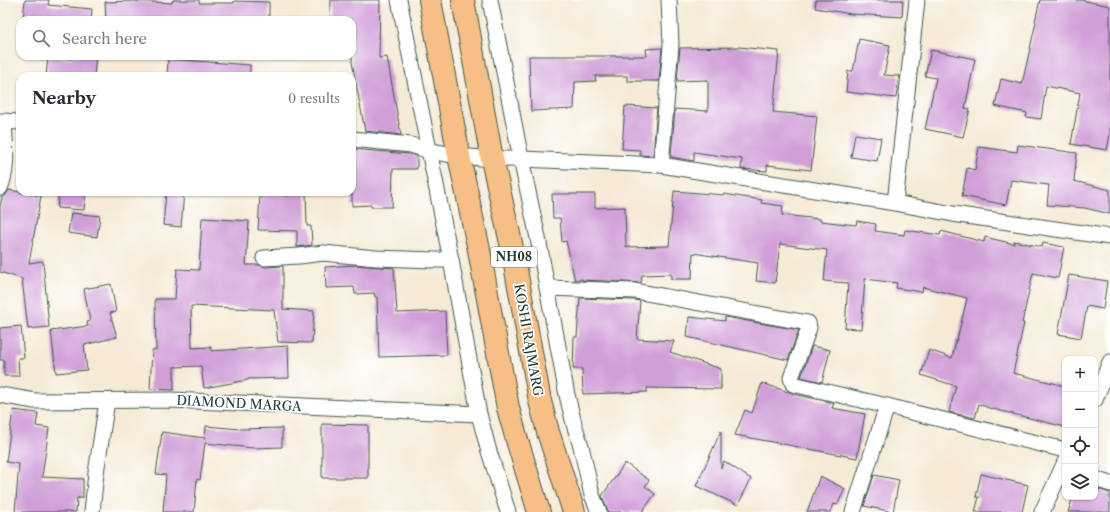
<!DOCTYPE html>
<html lang="en">
<head>
<meta charset="utf-8">
<style>
	:root { --surface:#fff; --page:#f2f2f3; --text:#2b2b33; --muted:#7c7c81; --line:#e1e1e2 }
	body { margin:0; font-family:"Libre Caslon Text",serif; background:var(--page); color:var(--text) }
	.controls { position:absolute; right:12px; bottom:12px; display:grid; overflow:hidden; border-radius:8px; box-shadow:0 1px 3px #0004 }
	.controls button { width:36px; height:36px; display:grid; place-items:center; padding:0; border:0; border-bottom:1px solid var(--line); background:var(--surface); color:var(--text); font:20px sans-serif }
	.list { margin:0; padding:0; list-style:none }
	h2 { display:flex; justify-content:space-between; align-items:center; height:52px; margin:0; padding:0 16px; font-size:17px }
	h2 small { font-size:13px; font-weight:400; color:var(--muted) }
	.icon { flex:none; width:22px; height:22px; fill:none; stroke:currentColor; stroke-width:2; stroke-linecap:round; stroke-linejoin:round }
	.map { position:relative; flex:none; width:1110px; height:512px; overflow:hidden }
	.search { position:absolute; background:var(--surface); box-shadow:0 1px 3px #0004; left:16px; top:16px; width:340px; height:44px; display:flex; align-items:center; gap:10px; box-sizing:border-box; padding:0 14px; border-radius:12px; color:var(--muted); font-size:15px }
	.panel { position:absolute; background:var(--surface); box-shadow:0 1px 3px #0004; left:16px; top:72px; width:340px; height:124px; border-radius:12px }
	.map>svg:first-child { display:block }
	.building { fill:#d09fd8 }
	.lines { fill:none; stroke-linecap:round; stroke-linejoin:round }
	.street-casing { stroke:#3f574c; stroke-width:17 }
	.primary-casing { stroke:#3f574c; stroke-width:24 }
	.street { stroke:#fff; stroke-width:15 }
	.primary { stroke:#f5bf86; stroke-width:22 }
	.labels { text-anchor:middle; stroke-width:3.5; stroke-linejoin:round; paint-order:stroke }
	.shield { fill:#fff; stroke:#627771; stroke-width:1 }
	.shield-label { font-size:12px; font-weight:bold; fill:#1f3d34 }
	.street-label { font-size:13px; fill:#1f3d34; stroke:#fff }
</style>
</head>
<body>
<div class="map">
<svg width="1110" height="512" viewBox="0 0 1110 512">
	<rect width="100%" height="100%" fill="#fff"/>
	<filter id="ink" filterUnits="userSpaceOnUse"><feTurbulence type="fractalNoise" baseFrequency=".025" numOctaves="2"/><feDisplacementMap in="SourceGraphic" scale="8" xChannelSelector="R" yChannelSelector="G"/><feConvolveMatrix kernelMatrix="1 2 1 2 8 2 1 2 1" color-interpolation-filters="sRGB"/></filter>
	<filter id="wash" filterUnits="userSpaceOnUse"><feTurbulence type="fractalNoise" baseFrequency=".012" numOctaves="4" result="noise"/><feDisplacementMap in="SourceGraphic" scale="16" xChannelSelector="R" yChannelSelector="G"/><feGaussianBlur stdDeviation="0.9" result="paint"/><feColorMatrix in="noise" values="0 0 0 0 0 0 0 0 0 0 0 0 0 0 0 0 0 1.4 0 .05"/><feComposite in="paint" operator="in"/></filter>
	<g filter="url(#wash)">
		<rect width="100%" height="100%" fill="#f5ead5"/>
		<g id="blocks">
			<g class="building">
				<path d="M25 0H49L48 5 92 9 91 20H23Z"/>
				<path d="M173 0H199V3H234V1L269 2V20H106L105 2 134 1 172 3Z"/>
				<path d="M331 0H380L379 58 387 57 401 135 365 131 352 62V20H330Z"/>
				<path d="M816 0H903L902 17 851 14 815 8Z"/>
				<path d="M1040 0H1081L1110 6V134L1107 150 1071 144 1080 93 1046 86 1041 119 1026 117 1027 113 995 106 1001 79 1022 84 1036 22 1035 21Z"/>
				<path d="M859 39 890 45 884 75 899 76 896 98 846 92 848 71H853Z"/>
				<path d="M739 47 779 51 773 112 817 116 811 170 767 165V171L741 169 742 159 694 152V161L671 157 675 109 708 111V80L677 81 680 48Z"/>
				<path d="M662 48 659 81H627V76H595L596 81 575 82 574 109 531 111 529 56H647L646 49Z"/>
				<path d="M931 50 975 59 965 108 970 109 963 137 925 129 936 78 925 76Z"/>
				<path d="M72 56H96L94 76H46L48 57 71 59Z"/>
				<path d="M168 59 250 65V76H167Z"/>
				<path d="M625 106 657 108 653 156 640 155V150L622 149Z"/>
				<path d="M855 134 881 138 877 161 851 157Z"/>
				<path d="M1018 145 1077 153 1074 181 1110 190V214L1085 208 1047 205 1049 185 1011 180 1006 205 962 196 967 168 975 170 979 147 1017 152Z"/>
				<path d="M352 149 409 154 417 156V169H393L392 207H371V205L352 206Z"/>
				<path d="M9 190 41 196 29 263 43 261 49 327 28 329 22 279 0 272V206L2 197 6 195Z"/>
				<path d="M674 191 724 195V194L762 200 761 203 783 206 782 215 820 219V221L856 225 857 221 876 224 875 231 904 235 905 230 940 235 941 231 984 242 985 237 1014 244V241L1042 247 1043 243 1064 247 1058 278 1033 273 1022 323H1024L1013 373 1065 386V427L989 408 979 404 975 418 949 412 956 386 921 375 929 350 952 358 956 340H957L967 298 923 287 922 292 896 288 897 283 865 279 861 329 845 328 848 283 824 281 827 250 780 244 775 283 756 281 758 263 693 253 692 279H671V274L642 275 641 283 582 280V279L575 280 566 241 562 242 560 218H553L552 194H595V208L625 207 626 247 669 246Z"/>
				<path d="M59 192H86L84 210 57 208Z"/>
				<path d="M166 192H184L181 227 163 225Z"/>
				<path d="M288 192H306L307 226H311L312 245 297 247V231L258 230 260 194 288 196Z"/>
				<path d="M71 213 100 216 97 237 68 233Z"/>
				<path d="M202 218 249 221 246 265H259L265 267 283 266V309L314 311 312 343 278 342 274 310 191 306 192 348 211 347V351L288 346 289 378 248 379V380L204 388 201 366 174 367V390L150 389 152 350H156L155 299H175L177 269 199 270Z"/>
				<path d="M355 265 394 268 397 313 445 311 447 355 379 357 377 297H375L374 293 355 294 354 287 326 288 325 267Z"/>
				<path d="M1069 275 1107 281 1103 309 1087 306 1081 338 1058 334Z"/>
				<path d="M111 284 116 312 110 313 117 337 84 345 87 370 56 373 51 331 88 326 87 322 90 321 84 289Z"/>
				<path d="M580 298 634 300 640 301 637 339 674 341 670 352 721 369V389L647 388V392L583 394 582 369H573L574 337H577Z"/>
				<path d="M689 317 725 321V317L799 330 788 360 687 337Z"/>
				<path d="M21 326 24 358H18L19 376H4V360H0V328Z"/>
				<path d="M812 346 830 350 822 382 801 377Z"/>
				<path d="M762 383 794 394 834 403 832 408 865 414 857 458 735 435 745 410 752 413Z"/>
				<path d="M13 410 38 413 36 426 49 428 42 477 83 479V498H77L76 512H15L19 464 6 462Z"/>
				<path d="M322 424 368 425V478H322Z"/>
				<path d="M206 426 240 429 282 428V447L253 448 205 443 200 480 197 479 194 512H163L166 475 156 474 162 432 205 438Z"/>
				<path d="M721 431V468L724 461 751 479 738 505 696 486Z"/>
				<path d="M625 463 649 480 645 486 655 494 642 512H608L602 496Z"/>
				<path d="M981 474 1028 485 1022 512H975L979 497H976Z"/>
				<path d="M874 475 899 480 893 512 864 506Z"/>
				<path d="M820 476 845 489 837 505 834 504 831 512H807Z"/>
				<path d="M1095 488 1110 493V512H1068L1073 497H1095Z"/>
			</g>
		</g>
	</g>
	<g filter="url(#ink)">
		<use href="#blocks" fill-opacity="0" stroke="#3f574c" stroke-width="1"/>
		<g class="lines">
			<defs>
				<g id="street">
					<path d="M399 0 451 260 479 414 488 448 508 512"/>
					<path d="M490 0 521 159 538 238 567 395 574 424 581 446 592 495 599 512"/>
					<path d="M0 121 20 122"/>
					<path d="M352 139 411 145 430 151 459 156 492 159H521L661 165 895 203 953 214 1110 237"/>
					<path d="M661 165 671 45 669 0"/>
					<path d="M0 188C9 167 5 143 4 121"/>
					<path d="M895 203 917 0"/>
					<path d="M264 258 299 256 323 253 376 258 435 260H451"/>
					<path d="M547 288 635 291 808 323 809 328 791 378 793 384 887 406 1065 450"/>
					<path d="M0 395 35 401 171 400 479 414"/>
					<path d="M1095 400 1110 362"/>
					<path d="M1095 479 1110 484"/>
					<path d="M92 512 96 473 107 401"/>
					<path d="M853 512 887 406"/>
					<path d="M1042 512 1065 462"/>
				</g>
				<g id="primary">
					<path d="M430 0 459 156 479 250 508 408 517 440 539 512"/>
					<path d="M463 0 492 159 511 243 540 401 548 432 574 512"/>
				</g>
			</defs>
			<use href="#street" class="street-casing"/>
			<use href="#primary" class="primary-casing"/>
			<use href="#street" class="street"/>
			<use href="#primary" class="primary"/>
		</g>
	</g>
	<g class="labels">
		<rect class="shield" x="491" y="247" width="46" height="20" rx="3"/>
		<g class="shield-label">
			<text x="514" y="261">NH08</text>
		</g>
		<g class="street-label">
			<text transform="translate(529 340) rotate(80)" y="5">KOSHI RAJMARG</text>
			<text transform="translate(239 403) rotate(3)" y="5">DIAMOND MARGA</text>
		</g>
	</g>
</svg>
<div class="controls">
<button>+</button>
<button>−</button>
<button><svg class="icon" aria-label="locate" viewBox="0 0 24 24"><circle cx="12" cy="12" r="6"/><path d="M12 2v4M12 18v4M2 12h4M18 12h4"/></svg></button>
<button><svg class="icon" aria-label="layers" viewBox="0 0 24 24"><path d="M12 4l9 5-9 5-9-5zM3 14l9 5 9-5"/></svg></button>
</div>
<div class="search"><svg class="icon" aria-label="search" viewBox="0 0 24 24"><circle cx="10" cy="10" r="6"/><path d="M15 15l6 6"/></svg>Search here</div>
<section class="panel">
<h2>Nearby<small>0 results</small></h2>
<ul class="list">
</ul>
</section>
</div>
</body>
</html>
